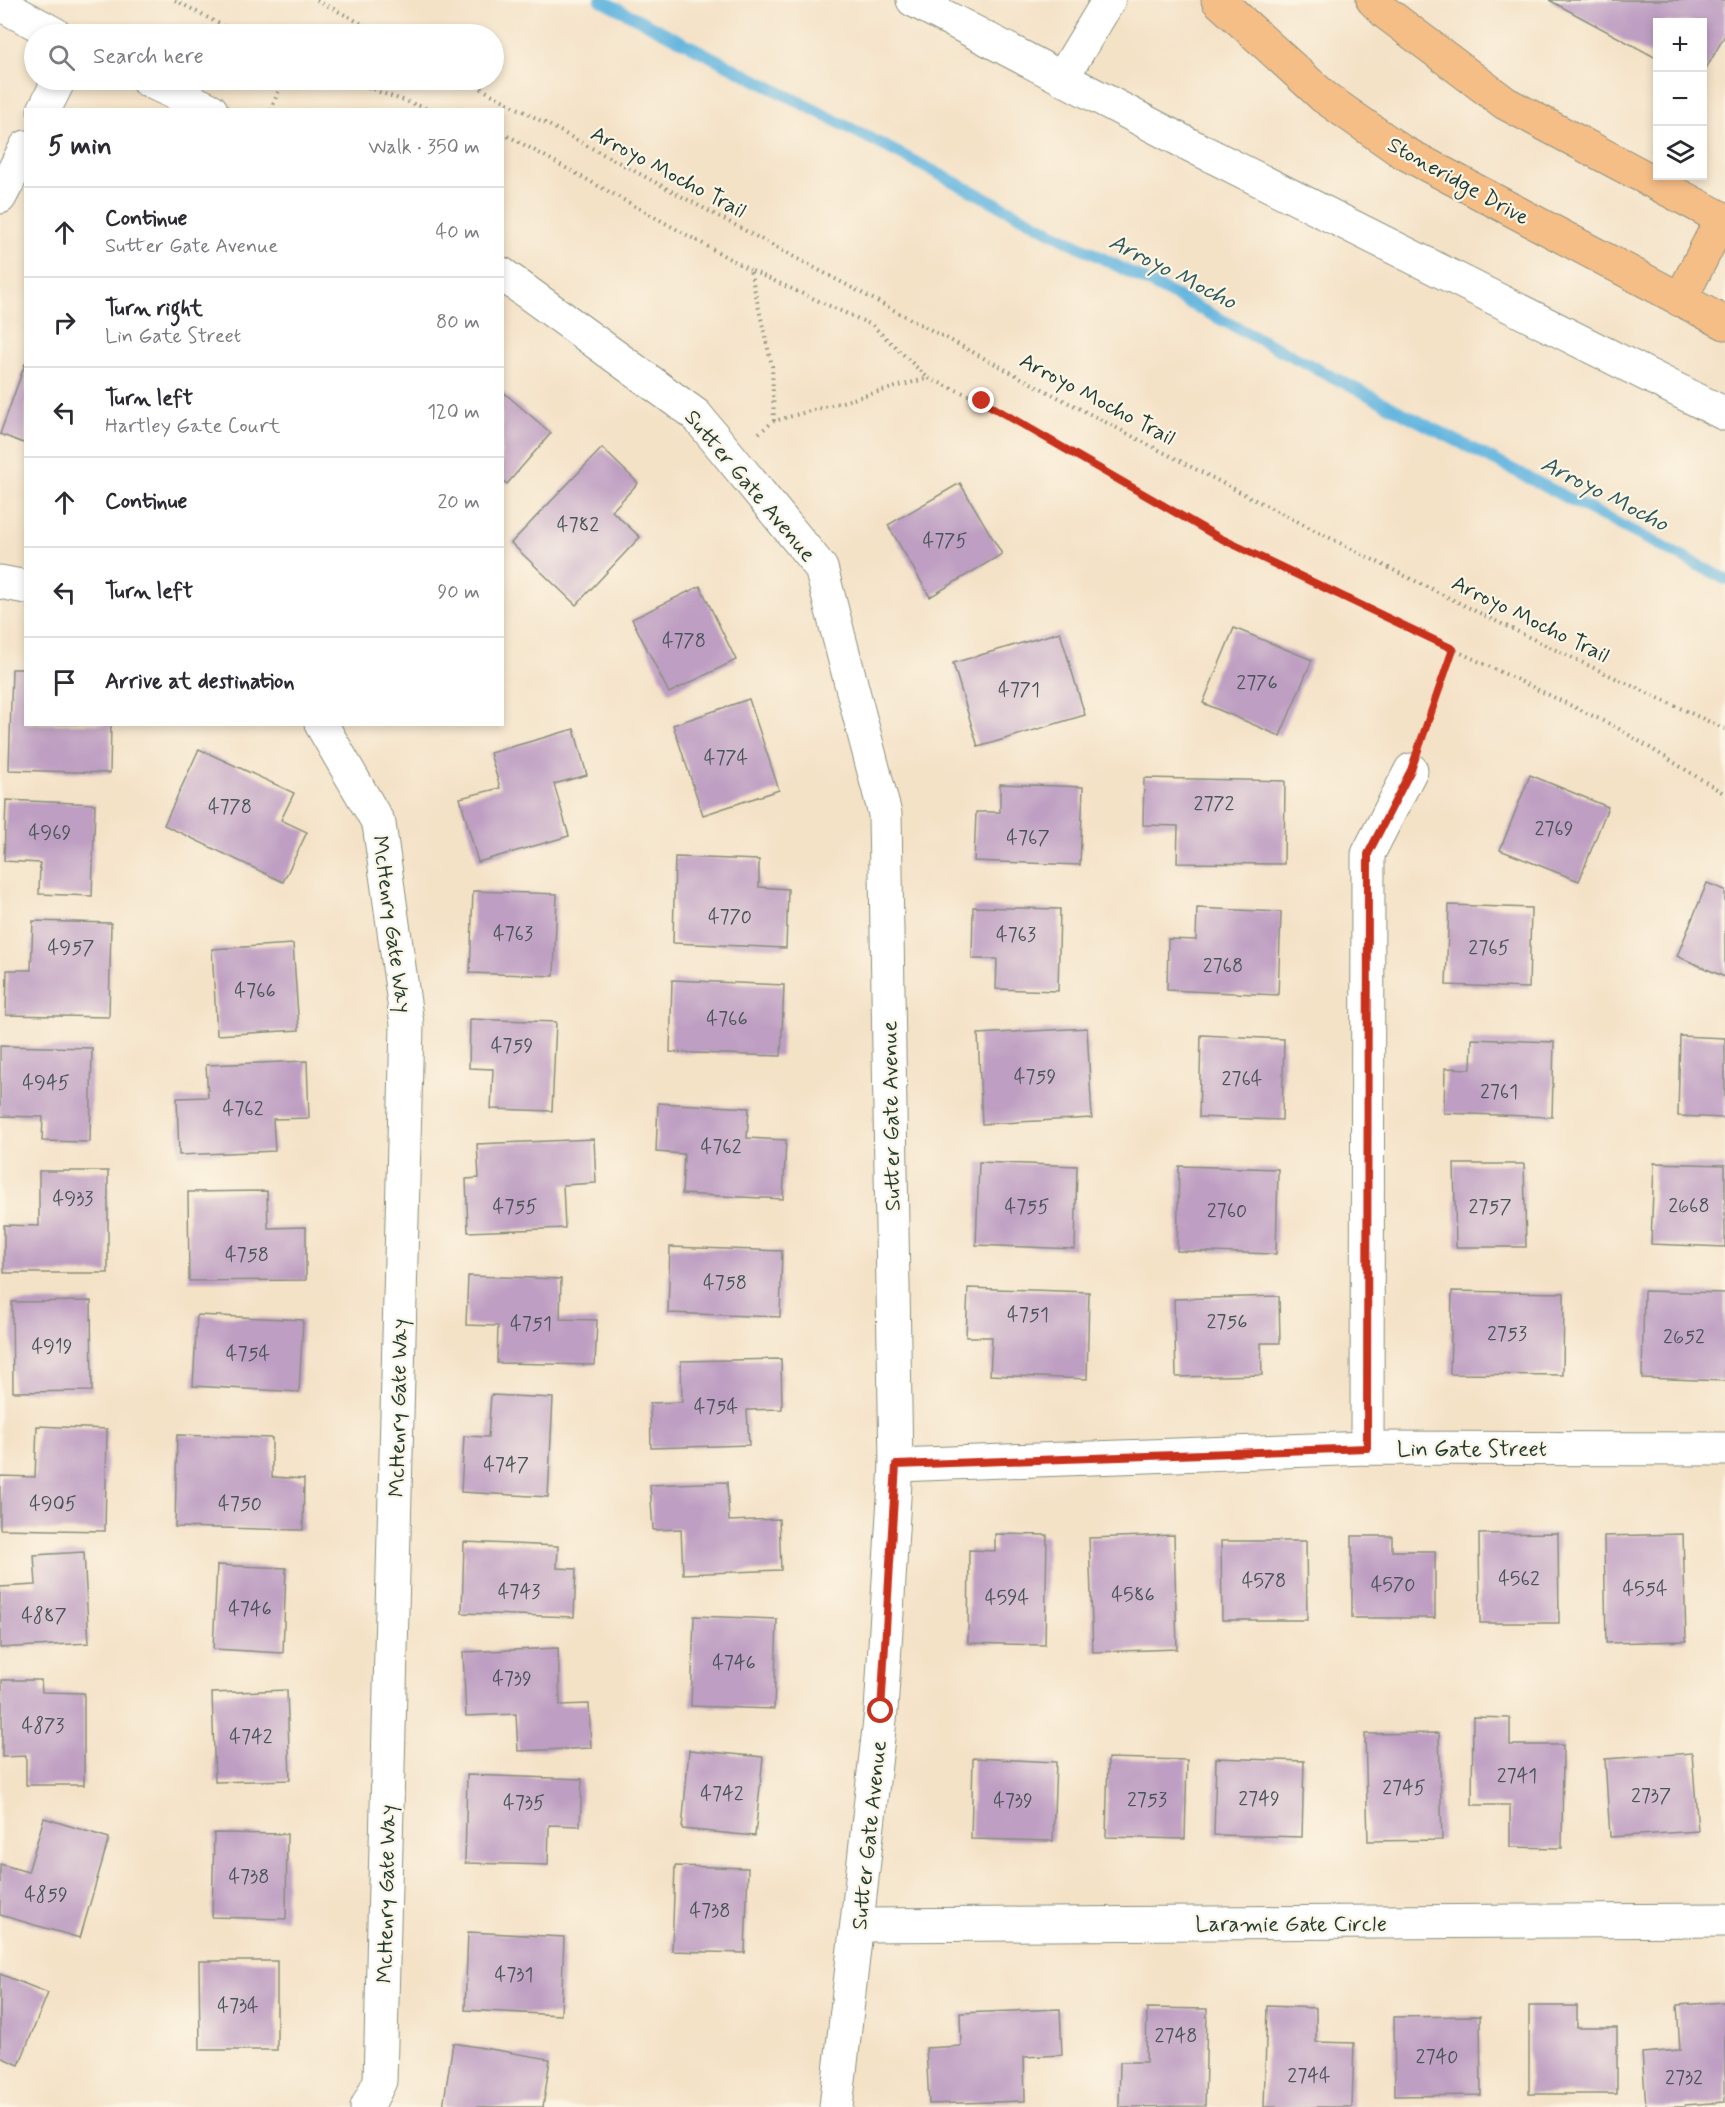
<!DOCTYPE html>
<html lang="en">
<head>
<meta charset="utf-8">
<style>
	:root { --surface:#fff; --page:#f2f2f3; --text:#2b2b33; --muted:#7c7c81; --line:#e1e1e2 }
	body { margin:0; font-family:Mynerve,sans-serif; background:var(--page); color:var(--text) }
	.controls { position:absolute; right:18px; top:18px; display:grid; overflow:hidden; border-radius:0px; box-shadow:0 3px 9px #0003 }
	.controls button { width:54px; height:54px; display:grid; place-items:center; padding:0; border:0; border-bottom:2px solid var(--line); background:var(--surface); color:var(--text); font:30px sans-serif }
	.stop { position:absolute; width:18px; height:18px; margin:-14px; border:4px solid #c8321e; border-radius:50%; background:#fff }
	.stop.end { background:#c8321e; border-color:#fff; box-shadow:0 2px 6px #0008 }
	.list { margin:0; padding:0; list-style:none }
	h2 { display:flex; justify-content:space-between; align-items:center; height:78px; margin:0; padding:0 24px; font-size:26px }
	h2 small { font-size:20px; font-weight:400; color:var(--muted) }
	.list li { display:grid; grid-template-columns:39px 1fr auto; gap:18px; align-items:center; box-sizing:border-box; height:90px; padding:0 24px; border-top:2px solid var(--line) }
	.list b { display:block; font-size:22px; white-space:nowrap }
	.list p { margin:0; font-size:20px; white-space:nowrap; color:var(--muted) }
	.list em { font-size:20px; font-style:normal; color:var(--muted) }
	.icon { flex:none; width:33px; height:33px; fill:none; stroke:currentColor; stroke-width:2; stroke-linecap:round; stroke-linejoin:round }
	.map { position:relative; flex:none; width:1725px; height:2107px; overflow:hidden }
	.search { position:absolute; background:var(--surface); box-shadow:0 3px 9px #0003; left:24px; top:24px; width:480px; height:66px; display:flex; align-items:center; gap:15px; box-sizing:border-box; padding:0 21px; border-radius:33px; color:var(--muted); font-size:22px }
	.panel { position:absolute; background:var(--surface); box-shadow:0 3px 9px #0003; left:24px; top:108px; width:480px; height:618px; border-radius:0px }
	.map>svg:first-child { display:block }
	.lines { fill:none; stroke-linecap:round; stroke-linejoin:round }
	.stream { stroke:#64b5df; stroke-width:12 }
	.building { fill:#be9ec2 }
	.minor-casing { stroke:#8a907e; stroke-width:35 }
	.major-casing { stroke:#8a907e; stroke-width:35 }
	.path { stroke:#8a907e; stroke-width:4; stroke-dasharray:1.5 4.5; stroke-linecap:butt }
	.minor { stroke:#fff; stroke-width:33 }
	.major { stroke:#f6be87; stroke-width:33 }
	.route { stroke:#c8321e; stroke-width:8 }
	.labels { text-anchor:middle; stroke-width:4.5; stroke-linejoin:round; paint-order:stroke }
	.number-label { font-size:20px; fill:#475558 }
	.street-label { font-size:22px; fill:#1f3d34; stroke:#fcf5e5 }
	.water-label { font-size:24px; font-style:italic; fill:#305b5f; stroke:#fcf5e5 }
</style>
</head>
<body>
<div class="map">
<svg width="1725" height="2107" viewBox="0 0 1725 2107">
	<rect width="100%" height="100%" fill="#fcf5e5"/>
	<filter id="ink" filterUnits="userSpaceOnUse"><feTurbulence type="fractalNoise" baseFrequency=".0167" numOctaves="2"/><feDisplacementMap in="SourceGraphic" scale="12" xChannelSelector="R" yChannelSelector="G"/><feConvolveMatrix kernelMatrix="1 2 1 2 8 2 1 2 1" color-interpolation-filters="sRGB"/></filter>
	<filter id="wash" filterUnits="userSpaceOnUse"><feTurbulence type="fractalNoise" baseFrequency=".008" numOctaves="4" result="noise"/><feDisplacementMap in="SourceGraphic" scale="24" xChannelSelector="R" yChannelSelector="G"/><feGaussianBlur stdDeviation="1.35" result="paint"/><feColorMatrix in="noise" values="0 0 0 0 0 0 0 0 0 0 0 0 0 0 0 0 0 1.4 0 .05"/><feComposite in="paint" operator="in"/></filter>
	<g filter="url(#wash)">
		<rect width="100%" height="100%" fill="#f4e2c7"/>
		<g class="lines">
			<path class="stream" d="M601 0 1725 579"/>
		</g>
		<g id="blocks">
			<g class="building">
				<path d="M1549 0H1725V35L1702 76V22H1658V59Z"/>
				<path d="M25 364H26V444L0 434Z"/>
				<path d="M502 391 551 433 507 484 502 480Z"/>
				<path d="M602 448 638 483 612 511 640 537 576 605 511 543Z"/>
				<path d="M960 483 1002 554 930 597 888 525Z"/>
				<path d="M700 586 736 660 669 693 632 619Z"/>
				<path d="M1234 628 1312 660 1280 736 1203 703Z"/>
				<path d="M1060 632 1085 715 978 747 953 663Z"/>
				<path d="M12 669H26V724H111L110 773 9 770Z"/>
				<path d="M749 699 779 790 703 815 673 725Z"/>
				<path d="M574 729 587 775 554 784 569 836 478 862 460 798 500 788 490 753Z"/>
				<path d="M199 749 294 793 281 820 307 832 283 882 164 825Z"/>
				<path d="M1530 775 1608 807 1579 881 1500 850Z"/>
				<path d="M1144 778 1285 781 1284 864 1177 863 1178 826 1143 825Z"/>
				<path d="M1000 784 1083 787 1080 865 974 861 976 812H1000Z"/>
				<path d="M6 800 95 804 92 896 39 894 40 863 4 861Z"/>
				<path d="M675 857 759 860V887L788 889 786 948 673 943Z"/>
				<path d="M1707 883 1725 890V977L1677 956Z"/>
				<path d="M473 891 557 894 554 976 470 973Z"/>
				<path d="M1449 905 1531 908 1529 988 1446 985Z"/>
				<path d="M973 907 1060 909 1058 991 996 989 997 959H972Z"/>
				<path d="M1197 908 1281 912 1278 995 1167 990 1168 939 1196 940Z"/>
				<path d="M33 921 111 923 109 1017 6 1015 7 970H31Z"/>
				<path d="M293 944 299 1030 217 1035 212 949Z"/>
				<path d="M672 980 784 985 781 1056 670 1052Z"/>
				<path d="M470 1019 556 1022 552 1111 491 1109 493 1069 469 1068Z"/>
				<path d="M1087 1028 1092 1118 982 1124 978 1034Z"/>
				<path d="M1201 1035 1284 1039 1282 1120 1199 1117Z"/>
				<path d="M1680 1036 1725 1038V1118L1678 1116Z"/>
				<path d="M1472 1039 1554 1042 1552 1117 1444 1113 1445 1068 1471 1069Z"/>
				<path d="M0 1046 92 1048 90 1142 42 1141 43 1117 0 1116Z"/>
				<path d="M307 1061 309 1118 273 1119 275 1151 179 1155 177 1098 208 1097 206 1065Z"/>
				<path d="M658 1103 749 1108 747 1138 786 1140 783 1199 682 1194 684 1154 656 1152Z"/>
				<path d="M594 1139 596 1183 563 1185 565 1228 468 1232 466 1179 479 1178 477 1144Z"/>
				<path d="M979 1162 1077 1166 1075 1249 976 1245Z"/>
				<path d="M1654 1163 1725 1165V1247L1651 1244Z"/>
				<path d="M1454 1164H1524L1526 1247H1456Z"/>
				<path d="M1179 1166 1278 1169 1276 1254 1177 1251Z"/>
				<path d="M39 1171H108V1273H4V1225L39 1226Z"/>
				<path d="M267 1191 268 1228 306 1227V1280L189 1281 188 1192Z"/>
				<path d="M670 1247 782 1251 780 1317 668 1313Z"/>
				<path d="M468 1276 561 1279 560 1319 597 1320 595 1365 497 1363 498 1326 466 1325Z"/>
				<path d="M968 1288 1089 1292 1087 1379 990 1375 992 1337H966Z"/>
				<path d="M1452 1291 1564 1293 1563 1375 1450 1374Z"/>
				<path d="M1644 1291 1725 1293V1381L1642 1378Z"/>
				<path d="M1279 1296 1280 1343H1261L1262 1375 1176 1377 1174 1299Z"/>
				<path d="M91 1301 92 1391 13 1392 12 1302Z"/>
				<path d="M197 1315 303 1320 299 1392 193 1386Z"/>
				<path d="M781 1359 782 1409 747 1410 749 1445 651 1448 650 1403 682 1402 681 1361Z"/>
				<path d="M491 1395 553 1398 548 1497 461 1492 464 1436 488 1437Z"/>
				<path d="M37 1426 107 1429 105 1531 0 1529V1476L35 1477Z"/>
				<path d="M177 1435 272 1438V1477L304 1479 303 1530 175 1527Z"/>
				<path d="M727 1482 729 1521 779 1519 781 1570 683 1574 681 1529 653 1530 650 1485Z"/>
				<path d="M1558 1533 1559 1623H1480L1479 1534Z"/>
				<path d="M995 1534 1047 1535 1045 1645 968 1643 969 1550 995 1551Z"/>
				<path d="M1683 1534 1686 1641 1606 1643 1604 1536Z"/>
				<path d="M1174 1535 1177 1649 1093 1652 1089 1538Z"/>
				<path d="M1352 1536H1392V1551H1435V1618H1352Z"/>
				<path d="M1221 1541H1306L1307 1620H1222Z"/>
				<path d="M464 1542 558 1546 557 1568 576 1569 574 1617 462 1613Z"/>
				<path d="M84 1552 89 1643 0 1648V1587L36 1585 34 1555Z"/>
				<path d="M217 1565 286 1568 283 1653 213 1649Z"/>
				<path d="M694 1616 777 1619 774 1709 691 1706Z"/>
				<path d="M558 1648 560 1705 589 1704 591 1748 518 1751 516 1714 466 1716 463 1652Z"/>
				<path d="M2 1680H41L42 1692 84 1693V1785H26V1756L2 1757Z"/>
				<path d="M287 1690 290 1780 215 1782 212 1693Z"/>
				<path d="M1473 1717 1510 1718V1745H1563L1562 1848 1510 1847V1805H1472Z"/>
				<path d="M1439 1733 1442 1840 1368 1841 1365 1734Z"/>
				<path d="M689 1750 763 1757 755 1836 682 1829Z"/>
				<path d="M1692 1753 1698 1831 1610 1837 1605 1759Z"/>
				<path d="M973 1758 1056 1762 1053 1841 971 1839Z"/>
				<path d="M1108 1758 1187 1760 1185 1839 1106 1837Z"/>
				<path d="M1216 1758 1304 1761 1302 1837 1214 1835Z"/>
				<path d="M467 1775 582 1779 580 1826 549 1825 548 1865 465 1863Z"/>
				<path d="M44 1818 109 1838 80 1938 0 1915V1864L28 1872Z"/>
				<path d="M214 1833 287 1834 286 1919 212 1917Z"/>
				<path d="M675 1866 748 1868 745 1953 672 1951Z"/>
				<path d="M468 1932 564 1937 561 2015 465 2010Z"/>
				<path d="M199 1961H277V2050H200Z"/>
				<path d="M0 1974 48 1993 19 2065 0 2057Z"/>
				<path d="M1725 2002V2102L1685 2105V2107H1646L1642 2053 1680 2050 1677 2005Z"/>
				<path d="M1267 2006 1316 2008V2042L1354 2043 1352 2107H1264Z"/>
				<path d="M1529 2006H1577V2028H1617V2094H1529Z"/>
				<path d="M1147 2008 1207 2009 1205 2106 1119 2107 1120 2062H1146Z"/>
				<path d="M1060 2009 1062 2055 1024 2057 1025 2101 929 2104 926 2048 961 2046 960 2013Z"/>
				<path d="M1480 2016 1481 2095 1395 2096 1394 2017Z"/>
				<path d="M453 2043 550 2059 543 2107H443Z"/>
			</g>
		</g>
	</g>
	<g filter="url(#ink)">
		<use href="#blocks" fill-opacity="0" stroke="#8a907e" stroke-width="1.5"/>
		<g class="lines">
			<defs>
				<g id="minor">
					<path d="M913 0 1188 144 1725 414"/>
					<path d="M0 4 55 34"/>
					<path d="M1062 78 1109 0"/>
					<path d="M147 80 211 110"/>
					<path d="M44 110 59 80"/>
					<path d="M0 197 26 147"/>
					<path d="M502 274 696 415 821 568 885 814 896 1465 881 1711 836 2107"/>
					<path d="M0 582 26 587"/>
					<path d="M321 724 379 824 407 1024 380 2081 367 2107"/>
					<path d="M1367 1448 1368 854 1411 770"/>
					<path d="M896 1465 1367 1448 1725 1449"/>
					<path d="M858 1925 1725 1920"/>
				</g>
				<g id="major">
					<path d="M1218 0 1324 97 1401 151 1725 323"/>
					<path d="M1373 0 1386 13 1505 103 1725 220"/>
					<path d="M1680 300 1722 218"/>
				</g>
			</defs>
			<use href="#minor" class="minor-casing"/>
			<use href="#major" class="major-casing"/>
			<g class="path">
				<path d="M175 0 238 34"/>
				<path d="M317 0 381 34"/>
				<path d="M345 80 431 110"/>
				<path d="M465 80C810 265 1154 453 1506 626 1578 661 1652 695 1725 729"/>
				<path d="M271 110 283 80"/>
				<path d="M502 134 512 138 750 270"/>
				<path d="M774 421 772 366 750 270 872 325 928 378"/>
				<path d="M759 433 774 421 928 378 982 401 1218 537 1616 727 1725 794"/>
				<path d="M1423 736 1453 649"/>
			</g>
			<use href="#minor" class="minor"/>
			<use href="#major" class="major"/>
		</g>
	</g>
	<g class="lines" filter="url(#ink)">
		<path class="route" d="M881 1711 896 1465 1367 1448 1368 854 1411 770 1453 649 1218 537 982 401"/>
	</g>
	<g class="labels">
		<g class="number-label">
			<text x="578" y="531">4782</text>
			<text x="945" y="547">4775</text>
			<text x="684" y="647">4778</text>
			<text x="1257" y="689">2776</text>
			<text x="1019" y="696">4771</text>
			<text x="726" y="764">4774</text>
			<text x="1214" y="810">2772</text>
			<text x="230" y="813">4778</text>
			<text x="1554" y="835">2769</text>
			<text x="50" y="839">4969</text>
			<text x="1028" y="844">4767</text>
			<text x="730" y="923">4770</text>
			<text x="513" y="940">4763</text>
			<text x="1016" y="941">4763</text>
			<text x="71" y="954">4957</text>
			<text x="1489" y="954">2765</text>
			<text x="1223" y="972">2768</text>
			<text x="255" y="997">4766</text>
			<text x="727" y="1025">4766</text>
			<text x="512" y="1052">4759</text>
			<text x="1035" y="1083">4759</text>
			<text x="1242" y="1085">2764</text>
			<text x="46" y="1089">4945</text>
			<text x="1499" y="1098">2761</text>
			<text x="243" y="1115">4762</text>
			<text x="721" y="1153">4762</text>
			<text x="73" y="1205">4933</text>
			<text x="1689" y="1212">2668</text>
			<text x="515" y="1213">4755</text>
			<text x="1027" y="1213">4755</text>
			<text x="1490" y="1213">2757</text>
			<text x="1227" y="1217">2760</text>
			<text x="247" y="1261">4758</text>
			<text x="725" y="1289">4758</text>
			<text x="1028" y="1321">4751</text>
			<text x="1227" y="1328">2756</text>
			<text x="531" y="1330">4751</text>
			<text x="1507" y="1340">2753</text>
			<text x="1684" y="1343">2652</text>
			<text x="52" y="1353">4919</text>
			<text x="248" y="1360">4754</text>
			<text x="716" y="1413">4754</text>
			<text x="506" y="1471">4747</text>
			<text x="53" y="1510">4905</text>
			<text x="240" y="1510">4750</text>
			<text x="1519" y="1585">4562</text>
			<text x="1264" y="1587">4578</text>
			<text x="1393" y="1591">4570</text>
			<text x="1645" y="1595">4554</text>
			<text x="519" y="1598">4743</text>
			<text x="1133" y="1601">4586</text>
			<text x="1007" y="1604">4594</text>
			<text x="250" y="1615">4746</text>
			<text x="44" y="1622">4887</text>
			<text x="734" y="1669">4746</text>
			<text x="512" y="1685">4739</text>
			<text x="43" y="1732">4873</text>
			<text x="251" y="1743">4742</text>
			<text x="1517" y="1782">2741</text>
			<text x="1404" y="1794">2745</text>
			<text x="722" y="1800">4742</text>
			<text x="1651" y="1802">2737</text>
			<text x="1259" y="1805">2749</text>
			<text x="1147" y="1806">2753</text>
			<text x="1013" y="1807">4739</text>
			<text x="524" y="1809">4735</text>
			<text x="249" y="1883">4738</text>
			<text x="46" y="1901">4859</text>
			<text x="710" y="1917">4738</text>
			<text x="514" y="1981">4731</text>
			<text x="238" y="2012">4734</text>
			<text x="1176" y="2042">2748</text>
			<text x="1437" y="2063">2740</text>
			<text x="1309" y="2082">2744</text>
			<text x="1684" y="2084">2732</text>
		</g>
		<g class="street-label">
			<text transform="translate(669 171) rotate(28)" y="8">Arroyo Mocho Trail</text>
			<text transform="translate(1459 180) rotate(29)" y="8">Stoneridge Drive</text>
			<text transform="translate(1098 398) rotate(28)" y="8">Arroyo Mocho Trail</text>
			<text transform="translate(751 485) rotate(50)" y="8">Sutter Gate Avenue</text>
			<text transform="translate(1531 618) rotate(26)" y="8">Arroyo Mocho Trail</text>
			<text transform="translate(393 924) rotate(82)" y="8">McHenry Gate Way</text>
			<text transform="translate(890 1116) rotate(-91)" y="8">Sutter Gate Avenue</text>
			<text transform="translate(397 1408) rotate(-89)" y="8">McHenry Gate Way</text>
			<text x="1472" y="1456">Lin Gate Street</text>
			<text transform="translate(868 1835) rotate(-84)" y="8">Sutter Gate Avenue</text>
			<text transform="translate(385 1894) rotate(-89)" y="8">McHenry Gate Way</text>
			<text x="1291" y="1931">Laramie Gate Circle</text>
		</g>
		<g class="water-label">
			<text transform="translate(1173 271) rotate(27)" y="8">Arroyo Mocho</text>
			<text transform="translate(1605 493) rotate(27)" y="8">Arroyo Mocho</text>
		</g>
	</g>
</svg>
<div class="controls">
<button>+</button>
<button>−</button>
<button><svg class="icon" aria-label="layers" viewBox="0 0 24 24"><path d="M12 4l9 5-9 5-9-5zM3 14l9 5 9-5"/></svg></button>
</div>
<div class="stop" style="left:881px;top:1711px"></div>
<div class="stop end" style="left:982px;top:401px"></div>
<div class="search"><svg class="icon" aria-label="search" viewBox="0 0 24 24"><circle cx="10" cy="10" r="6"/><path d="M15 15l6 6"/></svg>Search here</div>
<section class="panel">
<h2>5 min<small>Walk · 350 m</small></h2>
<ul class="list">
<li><svg class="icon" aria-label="ahead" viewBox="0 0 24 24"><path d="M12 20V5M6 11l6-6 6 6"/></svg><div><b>Continue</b><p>Sutter Gate Avenue</p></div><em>40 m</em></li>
<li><svg class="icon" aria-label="right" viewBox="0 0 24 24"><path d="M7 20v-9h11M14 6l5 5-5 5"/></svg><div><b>Turn right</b><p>Lin Gate Street</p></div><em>80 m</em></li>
<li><svg class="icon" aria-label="left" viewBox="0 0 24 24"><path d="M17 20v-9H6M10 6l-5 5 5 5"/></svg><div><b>Turn left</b><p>Hartley Gate Court</p></div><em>120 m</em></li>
<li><svg class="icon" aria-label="ahead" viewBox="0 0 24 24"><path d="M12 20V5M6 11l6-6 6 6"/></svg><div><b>Continue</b></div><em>20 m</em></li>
<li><svg class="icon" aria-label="left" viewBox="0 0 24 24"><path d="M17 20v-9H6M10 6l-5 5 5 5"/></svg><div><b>Turn left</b></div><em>90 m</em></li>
<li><svg class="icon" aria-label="arrive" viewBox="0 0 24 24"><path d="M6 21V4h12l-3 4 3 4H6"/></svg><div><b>Arrive at destination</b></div></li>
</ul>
</section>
</div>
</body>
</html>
